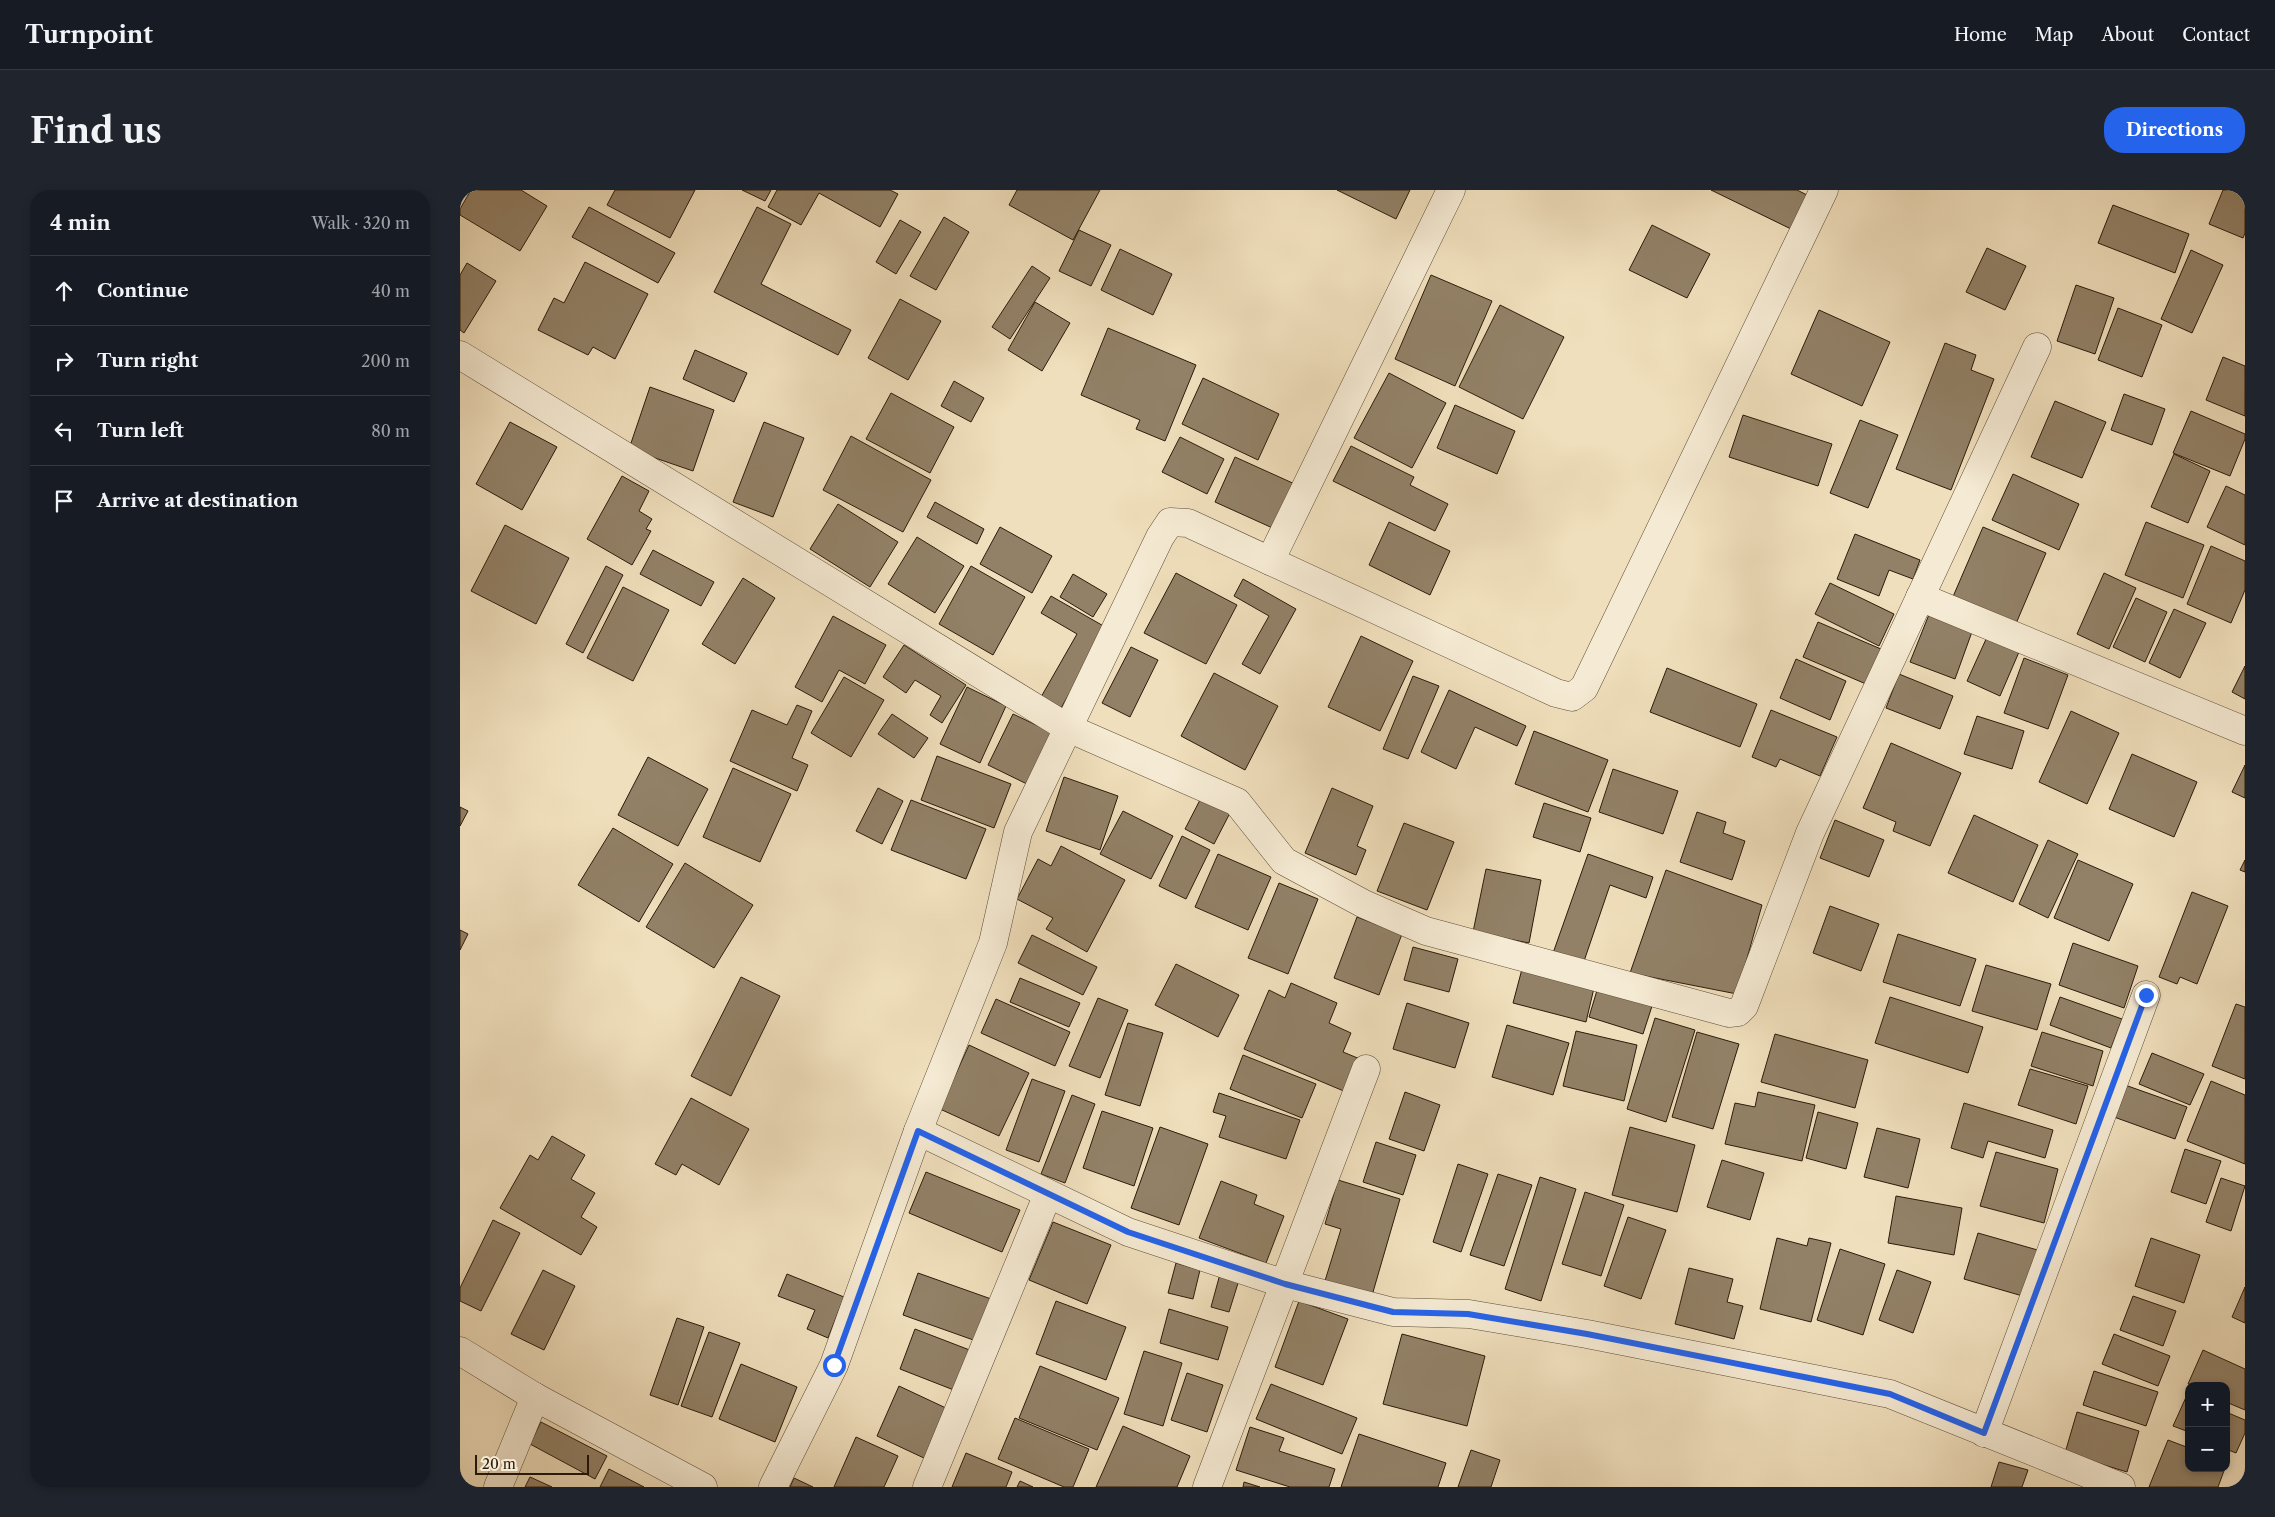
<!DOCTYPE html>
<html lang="en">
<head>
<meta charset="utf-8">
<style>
	:root { --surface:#171b24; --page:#20242c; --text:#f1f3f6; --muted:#9ea1a6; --line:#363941; --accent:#2563eb }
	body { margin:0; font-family:"Libre Caslon Text",serif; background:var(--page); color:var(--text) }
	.controls { position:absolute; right:15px; bottom:15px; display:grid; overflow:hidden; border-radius:10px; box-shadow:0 2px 8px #0003 }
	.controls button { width:45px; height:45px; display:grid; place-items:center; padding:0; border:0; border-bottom:1px solid var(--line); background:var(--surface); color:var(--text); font:25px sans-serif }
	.scale { position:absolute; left:15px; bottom:12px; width:114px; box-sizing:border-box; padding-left:5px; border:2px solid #2c1b0b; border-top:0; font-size:14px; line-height:18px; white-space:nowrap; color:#2c1b0b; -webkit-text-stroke:4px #f5ead3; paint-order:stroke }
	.stop { position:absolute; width:15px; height:15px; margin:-11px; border:4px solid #2563eb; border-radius:50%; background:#fff }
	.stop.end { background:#2563eb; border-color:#fff; box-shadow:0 1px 5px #0008 }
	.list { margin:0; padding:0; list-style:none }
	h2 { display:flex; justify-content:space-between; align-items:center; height:65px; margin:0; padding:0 20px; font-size:21px }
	h2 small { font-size:16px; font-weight:400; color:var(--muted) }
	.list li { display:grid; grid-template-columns:32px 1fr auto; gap:15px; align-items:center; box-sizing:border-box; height:70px; padding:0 20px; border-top:1px solid var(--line) }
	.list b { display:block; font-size:19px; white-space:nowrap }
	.list em { font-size:16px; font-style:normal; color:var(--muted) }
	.icon { flex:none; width:28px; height:28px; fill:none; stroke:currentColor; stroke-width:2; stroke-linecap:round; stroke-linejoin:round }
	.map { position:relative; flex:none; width:1785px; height:1297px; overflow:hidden; border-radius:20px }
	header { display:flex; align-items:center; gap:30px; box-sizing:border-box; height:70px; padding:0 25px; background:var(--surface); border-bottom:1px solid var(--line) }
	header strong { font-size:24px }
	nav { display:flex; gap:28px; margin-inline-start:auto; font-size:18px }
	.intro { display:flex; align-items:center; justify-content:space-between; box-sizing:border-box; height:120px; padding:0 30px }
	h1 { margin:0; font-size:35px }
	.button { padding:12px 22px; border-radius:20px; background:var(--accent); color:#fff; font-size:18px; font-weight:700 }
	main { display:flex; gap:30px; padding:0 30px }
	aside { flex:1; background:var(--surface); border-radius:20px; box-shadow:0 2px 8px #0003 }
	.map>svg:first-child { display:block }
	.building { fill:#928167; stroke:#2c1b0b }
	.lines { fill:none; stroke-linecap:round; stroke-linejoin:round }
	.street-casing { stroke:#5d4c37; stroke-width:29 }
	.street { stroke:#f5ead3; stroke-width:28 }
	.route { stroke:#2563eb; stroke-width:6 }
</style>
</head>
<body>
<header>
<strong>Turnpoint</strong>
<nav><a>Home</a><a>Map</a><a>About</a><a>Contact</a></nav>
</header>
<div class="intro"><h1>Find us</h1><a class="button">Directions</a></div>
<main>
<aside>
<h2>4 min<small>Walk · 320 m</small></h2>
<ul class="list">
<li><svg class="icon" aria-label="ahead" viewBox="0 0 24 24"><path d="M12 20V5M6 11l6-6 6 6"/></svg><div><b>Continue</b></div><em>40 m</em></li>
<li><svg class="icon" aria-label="right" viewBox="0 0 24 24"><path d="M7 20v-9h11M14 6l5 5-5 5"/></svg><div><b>Turn right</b></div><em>200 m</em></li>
<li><svg class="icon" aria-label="left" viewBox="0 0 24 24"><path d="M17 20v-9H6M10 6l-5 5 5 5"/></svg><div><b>Turn left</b></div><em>80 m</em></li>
<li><svg class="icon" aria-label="arrive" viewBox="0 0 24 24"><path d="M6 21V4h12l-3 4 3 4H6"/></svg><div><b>Arrive at destination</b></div></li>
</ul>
</aside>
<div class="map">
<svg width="1785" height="1297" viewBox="0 0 1785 1297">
	<rect width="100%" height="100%" fill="#f0dfbc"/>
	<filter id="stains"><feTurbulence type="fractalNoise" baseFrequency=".004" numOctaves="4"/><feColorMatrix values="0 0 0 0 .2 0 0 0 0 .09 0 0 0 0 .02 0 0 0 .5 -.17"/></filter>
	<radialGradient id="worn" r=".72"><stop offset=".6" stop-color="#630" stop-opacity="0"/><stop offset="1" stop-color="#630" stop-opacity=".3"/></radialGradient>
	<g class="building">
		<path d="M11 0H61L87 16 60 61 0 25V19Z"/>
		<path d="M155 0H235L210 48 147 15Z"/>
		<path d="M282 0H311L305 11Z"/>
		<path d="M317 0H430L438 4 420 37 359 3 341 35 308 17Z"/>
		<path d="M557 0H640L613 50 549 15Z"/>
		<path d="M877 0H950L936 29Z"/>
		<path d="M1251 0H1337L1347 5 1331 39Z"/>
		<path d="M1763 0H1785V43L1783 48 1749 34Z"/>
		<path d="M1653 15 1729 44 1715 83 1638 53Z"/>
		<path d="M129 17 215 63 198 93 112 47Z"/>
		<path d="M297 17 331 34 301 94 391 140 378 165 254 102Z"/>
		<path d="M484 27 509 42 476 100 450 86Z"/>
		<path d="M440 30 461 42 436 84 416 72Z"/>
		<path d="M1192 35 1250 64 1227 108 1169 80Z"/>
		<path d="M619 40 651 55 631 96 599 81Z"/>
		<path d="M1527 58 1566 76 1545 120 1506 102Z"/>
		<path d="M660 59 712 84 693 125 641 100Z"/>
		<path d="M1731 60 1763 75 1732 143 1701 129Z"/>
		<path d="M125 72 188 104 155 169 133 157 128 165 78 140 94 108 104 113Z"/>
		<path d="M7 73 36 91 4 143 0 140V85Z"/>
		<path d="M572 76 590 88 550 149 532 137Z"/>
		<path d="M971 85 1032 111 995 196 935 169Z"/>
		<path d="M1616 95 1654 108 1635 164 1597 151Z"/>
		<path d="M440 109 481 131 448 190 408 168Z"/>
		<path d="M575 112 610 133 582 181 548 160Z"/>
		<path d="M1040 115 1104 147 1063 229 999 197Z"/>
		<path d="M1658 118 1702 135 1682 187 1638 170Z"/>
		<path d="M1359 120 1430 152 1402 216 1331 184Z"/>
		<path d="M648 138 736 175 705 251 676 239 680 230 621 205Z"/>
		<path d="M1485 153 1516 165 1511 180 1534 189 1491 300 1436 279Z"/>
		<path d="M235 160 287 183 274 212 223 189Z"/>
		<path d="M1763 167 1785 176V226L1746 210Z"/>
		<path d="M929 183 986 213 952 278 894 248Z"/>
		<path d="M743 188 819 224 798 270 722 234Z"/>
		<path d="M494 191 524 208 511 232 481 216Z"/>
		<path d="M190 197 254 220 233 281 169 259Z"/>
		<path d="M431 203 494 237 470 283 406 249Z"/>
		<path d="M1664 204 1705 219 1692 255 1651 240Z"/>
		<path d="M1595 211 1646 232 1622 288 1571 267Z"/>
		<path d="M995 215 1055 241 1037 284 977 258Z"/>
		<path d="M1731 221 1785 244V249L1770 286 1713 263Z"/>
		<path d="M1283 225 1372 254 1358 296 1269 267Z"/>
		<path d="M1400 230 1438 245 1408 318 1370 303Z"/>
		<path d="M50 232 97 257 62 320 16 294Z"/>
		<path d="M304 232 344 248 313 327 273 312Z"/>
		<path d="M391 246 471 290 443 342 363 300Z"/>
		<path d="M720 247 764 269 747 304 702 282Z"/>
		<path d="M891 256 954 287 950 295 988 314 975 341 873 291Z"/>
		<path d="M1714 264 1750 281 1728 333 1691 317Z"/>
		<path d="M775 267 837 295 817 340 755 312Z"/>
		<path d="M1553 284 1619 314 1599 360 1532 330Z"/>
		<path d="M162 286 189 301 179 321 192 329 186 339 191 341 172 375 127 349Z"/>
		<path d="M1766 296 1785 305V355L1747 337Z"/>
		<path d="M475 312 524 339 517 354 467 327Z"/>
		<path d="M378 314 438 352 410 397 350 359Z"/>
		<path d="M929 332 990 361 970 405 909 375Z"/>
		<path d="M1686 332 1744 355 1723 408 1665 385Z"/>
		<path d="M45 335 109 368 76 434 11 401Z"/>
		<path d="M540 337 592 366 572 403 520 374Z"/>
		<path d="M1523 337 1586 363 1555 436 1492 409Z"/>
		<path d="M1395 344 1460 370 1453 389 1429 380 1419 406 1377 389Z"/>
		<path d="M457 347 504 376 475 423 428 394Z"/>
		<path d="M1751 356 1785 371V400L1771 433 1727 414Z"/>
		<path d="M193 360 254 392 241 416 180 384Z"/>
		<path d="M146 376 163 385 123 463 106 454Z"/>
		<path d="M511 376 565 407 533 465 479 434Z"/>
		<path d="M716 383 777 415 746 474 684 443Z"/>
		<path d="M1644 383 1676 398 1649 459 1617 444Z"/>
		<path d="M613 384 647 404 633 427 600 407Z"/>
		<path d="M283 388 315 408 275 474 242 454Z"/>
		<path d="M783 389 836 419 800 484 782 474 809 426 774 406Z"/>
		<path d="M1370 393 1434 424 1419 456 1355 424Z"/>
		<path d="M163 397 209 420 173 491 127 468Z"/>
		<path d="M591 406 647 438 601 518 581 507 617 444 581 423Z"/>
		<path d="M1676 408 1707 422 1685 472 1653 457Z"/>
		<path d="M1714 419 1746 433 1720 488 1689 473Z"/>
		<path d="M1470 422 1513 439 1495 489 1450 472Z"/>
		<path d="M373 426 426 455 405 494 379 480 362 512 335 497Z"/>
		<path d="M1358 432 1421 459 1406 494 1343 467Z"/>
		<path d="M901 446 953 471 920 541 868 517Z"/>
		<path d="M1527 447 1559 462 1540 506 1507 491Z"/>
		<path d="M444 455 506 495 482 533 470 525 481 506 455 490 446 503 423 487Z"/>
		<path d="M671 457 698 470 670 527 642 513Z"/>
		<path d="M1564 468 1608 485 1588 539 1544 523Z"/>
		<path d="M1336 469 1386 491 1370 530 1320 508Z"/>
		<path d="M1785 476V509L1772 502Z"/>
		<path d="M1207 478 1297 514 1280 557 1190 522Z"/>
		<path d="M754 483 818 516 785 580 721 546Z"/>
		<path d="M1439 484 1493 506 1480 539 1426 518Z"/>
		<path d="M953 486 979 496 948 569 923 559Z"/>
		<path d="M384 487 424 510 391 567 351 543Z"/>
		<path d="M507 497 546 516 520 573 480 554Z"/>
		<path d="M989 500 1066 536 1057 556 1015 537 996 579 961 562Z"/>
		<path d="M337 515 352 521 332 568 348 575 337 601 270 571 292 520 327 535Z"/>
		<path d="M1311 520 1377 547 1360 586 1320 569 1316 577 1292 567Z"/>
		<path d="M1611 521 1659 543 1627 614 1579 592Z"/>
		<path d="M432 524 468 548 454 568 418 544Z"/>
		<path d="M553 524 595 544 569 595 528 575Z"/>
		<path d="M1517 526 1564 541 1552 579 1504 564Z"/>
		<path d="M1074 541 1148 570 1128 622 1055 594Z"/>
		<path d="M1431 553 1501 583 1470 656 1433 641 1436 632 1403 618Z"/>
		<path d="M1672 564 1737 592 1714 647 1649 619Z"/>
		<path d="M477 566 551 594 534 638 461 610Z"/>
		<path d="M188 567 248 599 218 656 158 625Z"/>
		<path d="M1785 575V608L1772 602Z"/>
		<path d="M273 578 331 604 300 672 243 647Z"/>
		<path d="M1153 579 1218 601 1203 644 1139 622Z"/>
		<path d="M604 587 658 606 640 660 586 641Z"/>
		<path d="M418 598 443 611 422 654 396 641Z"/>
		<path d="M872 598 913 616 897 656 906 660 896 685 845 663Z"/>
		<path d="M741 608 770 623 754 654 725 639Z"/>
		<path d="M451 610 526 639 506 689 431 660Z"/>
		<path d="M1084 613 1131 628 1120 662 1073 647Z"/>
		<path d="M0 617 8 621 0 636Z"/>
		<path d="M663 621 713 646 691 689 640 664Z"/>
		<path d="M1237 622 1266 632 1263 643 1285 651 1272 690 1220 672Z"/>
		<path d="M1514 625 1578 655 1553 712 1488 683Z"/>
		<path d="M1375 630 1424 650 1409 687 1360 668Z"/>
		<path d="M944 633 994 652 967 720 917 701Z"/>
		<path d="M153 638 213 674 179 732 118 695Z"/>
		<path d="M722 646 750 660 726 709 699 696Z"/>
		<path d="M1588 650 1618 664 1588 728 1559 714Z"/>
		<path d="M601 656 665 690 627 762 586 739 593 728 557 709 578 669 591 676Z"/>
		<path d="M758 664 811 687 788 740 735 717Z"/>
		<path d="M1128 664 1193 687 1186 708 1150 695 1122 777 1092 766Z"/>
		<path d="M1618 670 1673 694 1649 751 1594 728Z"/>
		<path d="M1785 670V682L1780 680Z"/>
		<path d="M225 673 293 715 254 778 186 737Z"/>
		<path d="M1026 679 1081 690 1069 753 1013 742Z"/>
		<path d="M1206 680 1302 715 1277 804 1170 783Z"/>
		<path d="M819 693 858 709 828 784 788 768Z"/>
		<path d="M1732 702 1768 716 1737 794 1720 787 1717 794 1699 787Z"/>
		<path d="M1370 716 1419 734 1401 781 1353 763Z"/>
		<path d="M897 727 942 744 919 805 874 788Z"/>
		<path d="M0 740 8 744 0 760Z"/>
		<path d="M1438 744 1516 769 1500 816 1423 792Z"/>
		<path d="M572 745 637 777 623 805 558 773Z"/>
		<path d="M1613 753 1678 776 1664 818 1599 795Z"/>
		<path d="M953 757 998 769 989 802 944 790Z"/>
		<path d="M716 774 779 805 758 847 695 815Z"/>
		<path d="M1526 775 1591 794 1577 840 1512 821Z"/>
		<path d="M1062 779 1134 798 1126 832 1053 813Z"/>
		<path d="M281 787 320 806 271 906 231 886Z"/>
		<path d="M560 788 620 813 609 837 550 812Z"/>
		<path d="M831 793 877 813 869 833 891 843 883 862 900 869 886 902 784 859 809 800 825 808Z"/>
		<path d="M1138 797 1193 813 1183 844 1129 827Z"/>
		<path d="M1430 807 1523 837 1508 883 1415 853Z"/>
		<path d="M1600 807 1662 829 1651 858 1590 835Z"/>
		<path d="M638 808 668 820 640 888 609 876Z"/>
		<path d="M536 809 610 842 595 876 521 843Z"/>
		<path d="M947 813 1009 833 995 878 933 859Z"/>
		<path d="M1776 814 1785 817V889L1752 876Z"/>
		<path d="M1195 828 1235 840 1206 932 1167 919Z"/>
		<path d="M668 833 703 843 680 916 645 905Z"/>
		<path d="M1047 835 1109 853 1093 905 1032 887Z"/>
		<path d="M1116 841 1177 855 1164 911 1103 896Z"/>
		<path d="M1237 842 1279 854 1253 939 1212 927Z"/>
		<path d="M1582 842 1643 861 1633 896 1571 876Z"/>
		<path d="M1315 844 1408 870 1395 918 1301 892Z"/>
		<path d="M509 855 569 883 539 946 480 919Z"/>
		<path d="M1692 863 1744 884 1730 915 1679 894Z"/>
		<path d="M783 865 856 894 842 928 770 899Z"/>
		<path d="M1570 879 1628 896 1616 934 1558 915Z"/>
		<path d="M572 889 605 901 579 972 546 960Z"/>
		<path d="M1751 891 1785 905V974L1727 951Z"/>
		<path d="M1665 895 1727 917 1715 949 1654 927Z"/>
		<path d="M945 902 980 915 964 961 929 949Z"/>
		<path d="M1298 902 1355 915 1342 971 1265 954 1275 913 1295 917Z"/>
		<path d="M759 903 840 930 826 969 759 947 766 926 753 922Z"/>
		<path d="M612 905 635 914 605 993 581 984Z"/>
		<path d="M231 908 289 939 259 995 222 974 216 985 195 974Z"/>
		<path d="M1504 913 1593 940 1585 968 1528 951 1523 968 1491 958Z"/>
		<path d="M642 921 693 938 674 996 623 978Z"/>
		<path d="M1358 922 1398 933 1386 979 1346 968Z"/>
		<path d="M700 937 748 954 719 1035 671 1018Z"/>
		<path d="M1170 937 1235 955 1217 1022 1152 1005Z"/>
		<path d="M1417 938 1460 949 1448 998 1404 987Z"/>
		<path d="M92 946 125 965 111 989 135 1003 121 1027 137 1037 121 1065 40 1018 70 965 78 970Z"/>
		<path d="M916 952 956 965 943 1005 903 992Z"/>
		<path d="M1725 959 1761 971 1746 1014 1711 1002Z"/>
		<path d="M1536 962 1598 979 1584 1033 1520 1016Z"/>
		<path d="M1262 970 1304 983 1290 1030 1247 1017Z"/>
		<path d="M998 974 1028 984 1001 1062 973 1052Z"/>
		<path d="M466 982 560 1020 542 1062 449 1023Z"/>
		<path d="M1038 984 1072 995 1044 1076 1010 1065Z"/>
		<path d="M1080 987 1116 999 1081 1111 1045 1099Z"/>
		<path d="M1761 988 1785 996 1771 1041 1746 1032Z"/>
		<path d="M878 990 940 1009 911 1109 864 1094 881 1039 865 1034Z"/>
		<path d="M761 991 797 1005 794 1014 824 1026 806 1073 739 1048Z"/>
		<path d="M1125 1002 1164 1015 1141 1086 1102 1074Z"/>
		<path d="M1436 1006 1502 1018 1494 1065 1428 1053Z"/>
		<path d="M1168 1027 1206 1040 1181 1109 1144 1096Z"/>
		<path d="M33 1030 60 1043 21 1121 0 1111V1098Z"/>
		<path d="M593 1032 651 1055 627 1114 569 1090Z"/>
		<path d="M1518 1043 1581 1061 1566 1107 1504 1089Z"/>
		<path d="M1317 1048 1347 1056 1349 1048 1371 1053 1351 1132 1300 1119Z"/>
		<path d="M1691 1048 1740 1065 1724 1113 1675 1096Z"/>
		<path d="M1380 1059 1425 1074 1403 1145 1357 1130Z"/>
		<path d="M716 1073 740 1080 733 1109 708 1103Z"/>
		<path d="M1229 1078 1273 1089 1267 1112 1283 1116 1274 1149 1215 1134Z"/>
		<path d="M83 1080 115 1096 84 1160 51 1144Z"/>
		<path d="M1437 1080 1471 1092 1453 1143 1419 1130Z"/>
		<path d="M458 1083 534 1110 519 1152 443 1125Z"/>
		<path d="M327 1084 384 1107 368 1148 347 1139 355 1120 318 1106Z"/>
		<path d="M760 1084 779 1090 769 1122 751 1117Z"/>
		<path d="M1785 1097V1133L1772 1127Z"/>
		<path d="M1673 1106 1716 1121 1703 1156 1660 1140Z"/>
		<path d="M596 1111 666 1137 646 1190 576 1164Z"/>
		<path d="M839 1111 888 1129 863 1195 815 1177Z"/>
		<path d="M709 1119 768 1137 758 1170 700 1153Z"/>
		<path d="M217 1128 244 1137 218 1215 190 1205Z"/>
		<path d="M455 1139 520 1164 504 1204 440 1179Z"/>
		<path d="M249 1142 280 1153 252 1227 221 1216Z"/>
		<path d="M942 1144 1025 1166 1007 1236 923 1214Z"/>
		<path d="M1654 1144 1710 1166 1698 1196 1642 1174Z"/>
		<path d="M1743 1160 1785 1179V1220L1766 1212V1196L1728 1194Z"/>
		<path d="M684 1161 722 1173 703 1236 664 1224Z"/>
		<path d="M281 1174 337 1197 315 1252 259 1229Z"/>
		<path d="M580 1176 659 1208 637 1260 559 1228Z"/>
		<path d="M1634 1181 1698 1202 1686 1236 1623 1215Z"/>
		<path d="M727 1183 763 1195 747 1242 711 1230Z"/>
		<path d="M811 1194 897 1228 882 1264 796 1229Z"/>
		<path d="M439 1196 488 1219 466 1269 417 1246Z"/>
		<path d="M1727 1205 1729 1206V1242L1713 1236Z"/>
		<path d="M1617 1222 1679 1241 1667 1282 1605 1263Z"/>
		<path d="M1766 1222 1785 1230V1243L1776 1263 1766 1259Z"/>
		<path d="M555 1228 629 1259 613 1297H604L538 1269Z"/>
		<path d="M81 1232 147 1266 135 1289 70 1254Z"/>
		<path d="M663 1236 730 1266 717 1297H636Z"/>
		<path d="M790 1237 824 1248 819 1261 875 1279 869 1297H830L776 1280Z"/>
		<path d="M899 1244 986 1273 978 1297H881Z"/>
		<path d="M396 1247 438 1266 424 1297H374Z"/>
		<path d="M1708 1250 1729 1258V1278H1765L1758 1297H1689Z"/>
		<path d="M1011 1260 1040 1270 1031 1297H998Z"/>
		<path d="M506 1263 552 1282 546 1297H492Z"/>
		<path d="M1539 1272 1568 1280 1562 1297H1531Z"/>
		<path d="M149 1279 184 1297H140Z"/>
		<path d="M70 1287 92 1297H65Z"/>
		<path d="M334 1288 353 1297H330Z"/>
		<path d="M560 1291 573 1297H557Z"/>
		<path d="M784 1292 800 1297H783Z"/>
	</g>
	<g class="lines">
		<defs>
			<g id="street">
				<path d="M0 165 608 538 777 612 824 671 904 714 966 741 1269 823 1278 822 1284 816 1350 643 1577 157"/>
				<path d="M810 371 991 0"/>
				<path d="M1460 407 1785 541"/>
				<path d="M458 941 668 1042 825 1094 933 1122 1009 1124 1127 1144 1430 1204 1661 1297"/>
				<path d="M0 1161 75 1207 243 1297"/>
				<path d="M1524 1243 1686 805"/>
				<path d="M38 1297 75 1207"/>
				<path d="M313 1297 374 1175 458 941 533 753 558 642 700 347 710 332 728 333 1096 503 1112 507 1124 498 1364 0"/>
				<path d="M467 1297 588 1004"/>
				<path d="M747 1297 906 879"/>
			</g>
		</defs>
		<use href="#street" class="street-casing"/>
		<use href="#street" class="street"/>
	</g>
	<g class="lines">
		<path class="route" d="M374 1175 458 941 668 1042 825 1094 933 1122 1008 1124 1127 1144 1430 1204 1524 1243 1686 805"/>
	</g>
	<rect width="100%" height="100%" filter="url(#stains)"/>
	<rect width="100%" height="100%" fill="url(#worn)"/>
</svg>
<div class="controls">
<button>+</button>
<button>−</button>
</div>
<div class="scale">20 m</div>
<div class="stop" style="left:374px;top:1175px"></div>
<div class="stop end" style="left:1686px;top:805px"></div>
</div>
</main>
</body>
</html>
